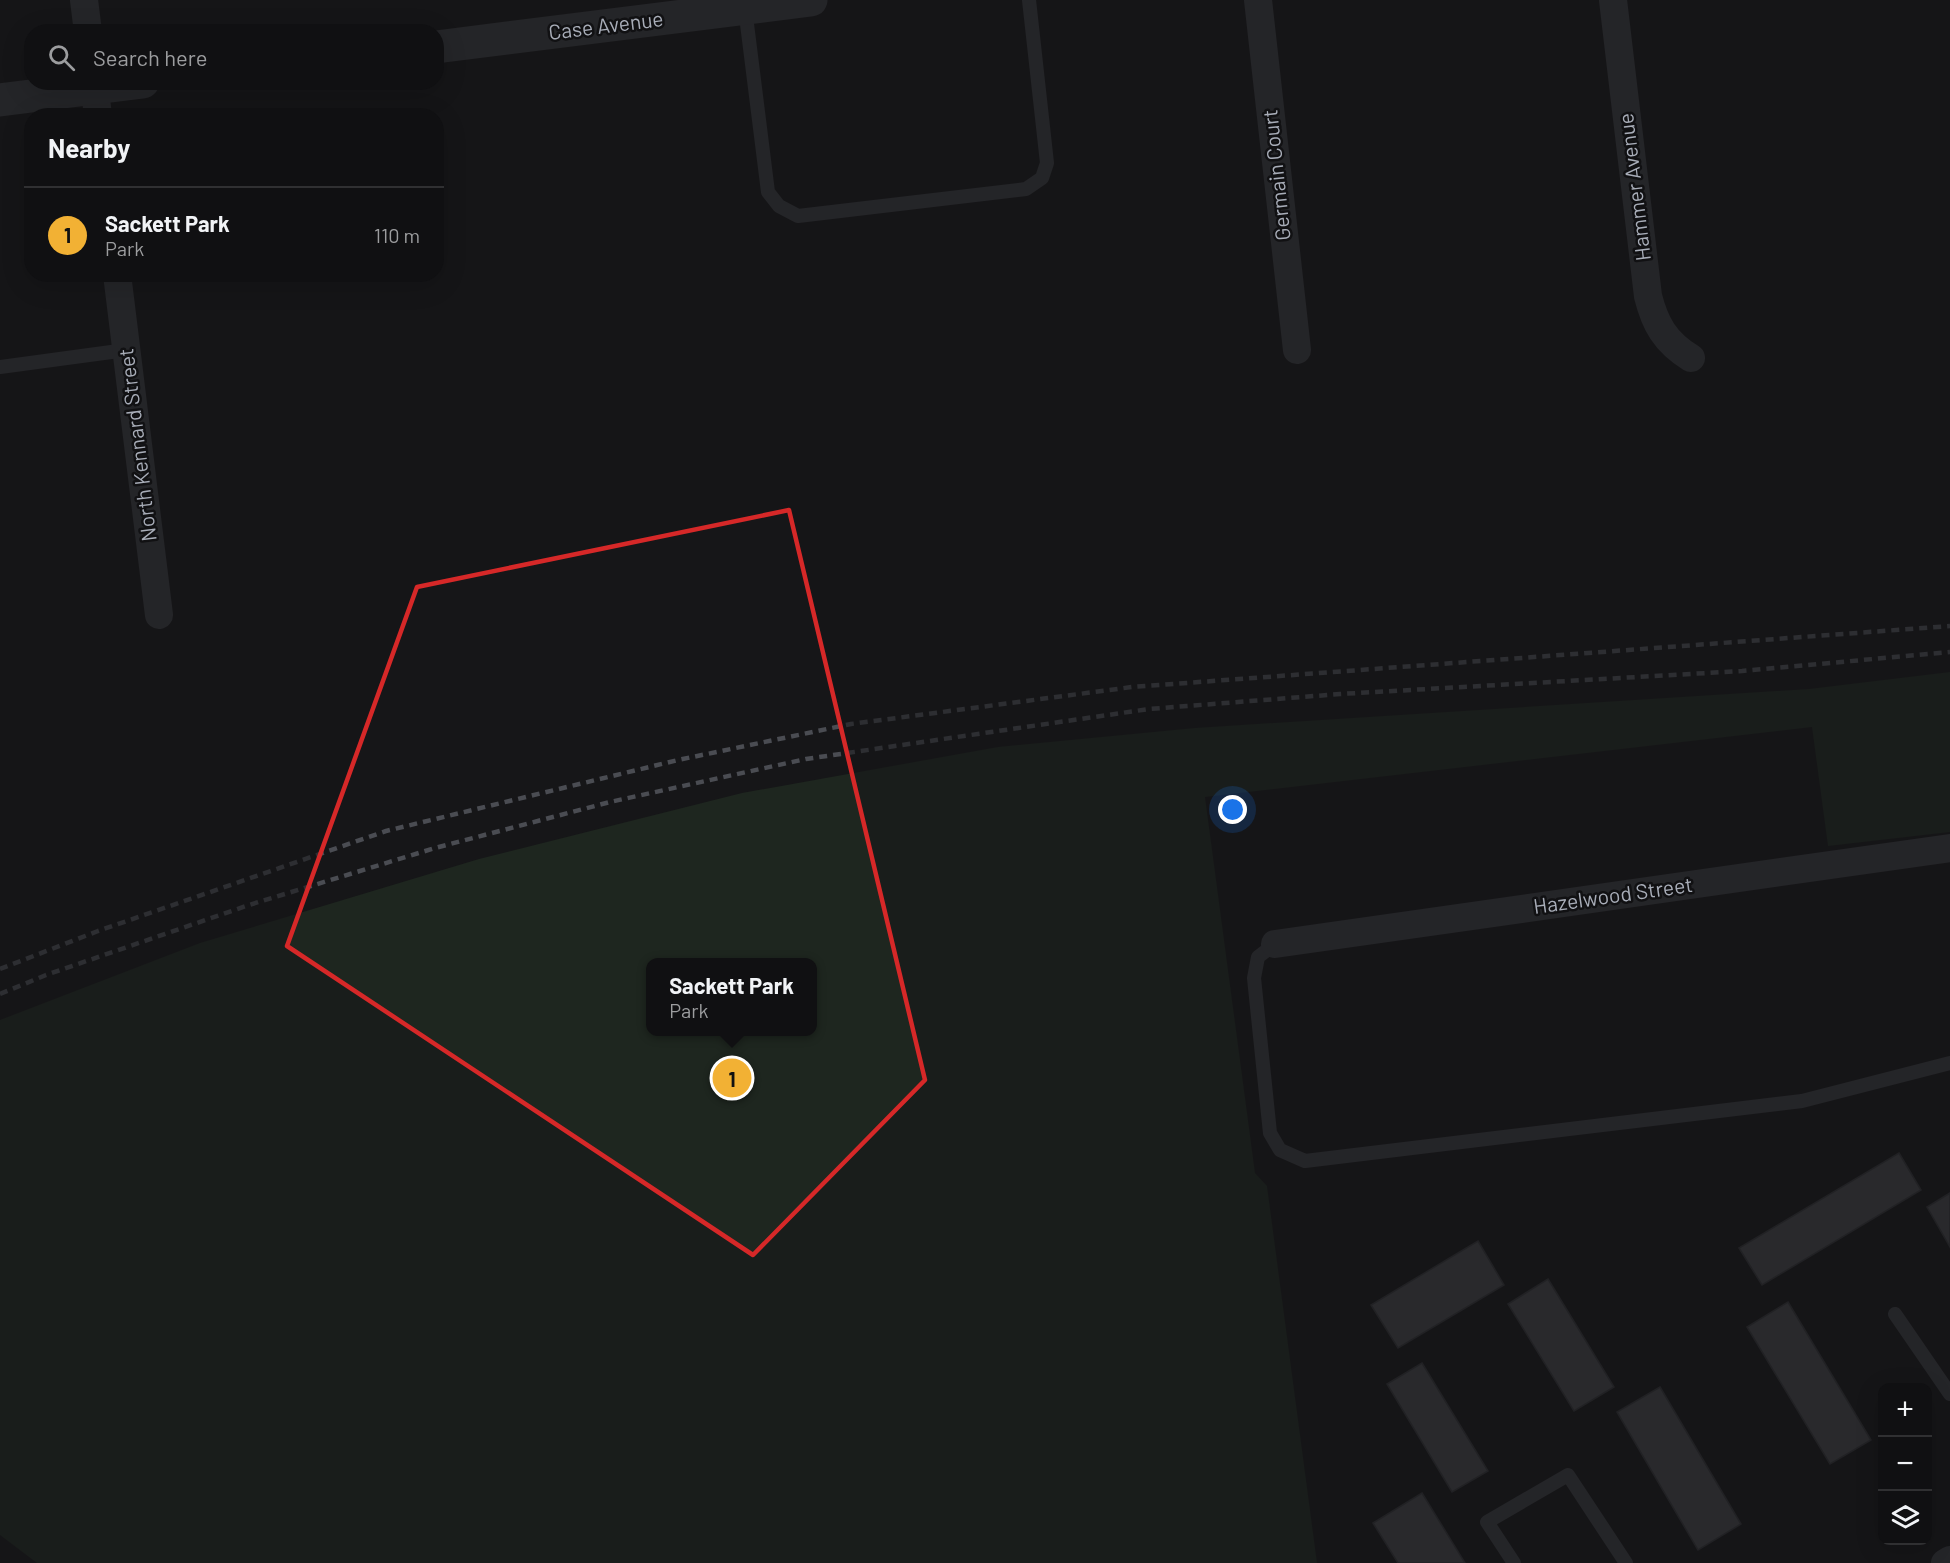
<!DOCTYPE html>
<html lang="en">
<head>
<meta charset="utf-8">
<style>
	:root { --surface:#101012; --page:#1e1e20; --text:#f1f3f6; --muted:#9c9d9f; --line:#303032; --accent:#f2b134 }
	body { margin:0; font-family:Barlow,sans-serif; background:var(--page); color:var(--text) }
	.controls { position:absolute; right:18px; bottom:18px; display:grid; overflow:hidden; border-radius:12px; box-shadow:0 6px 24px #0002 }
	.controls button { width:54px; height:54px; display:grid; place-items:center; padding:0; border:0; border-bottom:2px solid var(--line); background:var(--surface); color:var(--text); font:30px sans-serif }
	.you { position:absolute; left:1233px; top:810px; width:21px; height:21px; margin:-15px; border:4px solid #fff; border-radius:50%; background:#1a73e8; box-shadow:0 0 0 9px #1a73e833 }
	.badge { display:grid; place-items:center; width:39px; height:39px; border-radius:50%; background:var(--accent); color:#111; font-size:20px; font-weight:700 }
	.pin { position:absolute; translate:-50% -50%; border:3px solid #fff; box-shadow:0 2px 6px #0006 }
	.popup { position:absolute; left:646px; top:958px; width:171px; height:78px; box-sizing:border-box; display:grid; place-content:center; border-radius:12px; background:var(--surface); filter:drop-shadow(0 2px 4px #0005); font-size:20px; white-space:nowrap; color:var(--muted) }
	.popup b { font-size:22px; color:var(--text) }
	.popup::after { content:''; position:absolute; left:50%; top:100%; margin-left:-12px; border:12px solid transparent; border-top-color:var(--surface) }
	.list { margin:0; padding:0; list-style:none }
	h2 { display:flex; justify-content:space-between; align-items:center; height:78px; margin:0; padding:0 24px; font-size:26px }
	h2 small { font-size:20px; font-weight:400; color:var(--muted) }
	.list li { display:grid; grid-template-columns:39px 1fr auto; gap:18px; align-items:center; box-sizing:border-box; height:96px; padding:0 24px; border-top:2px solid var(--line) }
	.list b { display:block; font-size:22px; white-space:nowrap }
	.list p { margin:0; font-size:20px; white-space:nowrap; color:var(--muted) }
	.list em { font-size:20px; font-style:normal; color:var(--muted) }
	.icon { flex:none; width:33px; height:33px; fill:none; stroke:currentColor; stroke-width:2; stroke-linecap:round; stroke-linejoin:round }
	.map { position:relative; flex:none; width:1950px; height:1563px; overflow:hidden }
	.search { position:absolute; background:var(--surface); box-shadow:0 6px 24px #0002; left:24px; top:24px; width:420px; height:66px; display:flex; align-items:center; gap:15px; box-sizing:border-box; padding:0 21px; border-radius:24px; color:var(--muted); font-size:22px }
	.panel { position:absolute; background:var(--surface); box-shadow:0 6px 24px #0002; left:24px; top:108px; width:420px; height:174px; border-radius:24px }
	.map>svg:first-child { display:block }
	.green { fill:#1e261f; fill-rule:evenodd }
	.building { fill:#404145; stroke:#303034; stroke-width:1.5 }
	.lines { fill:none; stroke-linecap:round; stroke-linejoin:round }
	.service { stroke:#37383d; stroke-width:14 }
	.minor { stroke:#37383d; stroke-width:28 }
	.tertiary { stroke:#37383d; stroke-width:33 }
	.rail { stroke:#4a4c52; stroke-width:4.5; stroke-dasharray:8 6; stroke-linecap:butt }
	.marked { fill:none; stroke:#d62828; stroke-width:4.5; stroke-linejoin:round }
	.labels { text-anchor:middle; stroke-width:5; stroke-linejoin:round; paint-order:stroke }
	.street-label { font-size:21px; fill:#a8adb8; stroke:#111113 }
</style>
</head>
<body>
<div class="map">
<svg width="1950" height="1563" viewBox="0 0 1950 1563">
	<rect width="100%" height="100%" fill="#161618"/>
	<path class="green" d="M1950 672V832L1828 846 1812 727 1205 797 1255 1173 1267 1186 1317 1563H37L0 1535V1020L200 943 479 859 742 793 998 747 1195 728 1809 689ZM813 962V1032H651V962Z"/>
	<g class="building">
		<path d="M1899 1153 1921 1190 1762 1285 1739 1248Z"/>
		<path d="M1950 1193V1247L1927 1207Z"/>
		<path d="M1478 1241 1504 1285 1398 1348 1371 1305Z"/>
		<path d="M1548 1279 1614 1387 1574 1411 1508 1304Z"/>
		<path d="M1788 1302 1871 1440 1830 1464 1747 1327Z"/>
		<path d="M1422 1363 1488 1471 1452 1492 1387 1384Z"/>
		<path d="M1660 1387 1741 1524 1698 1550 1617 1412Z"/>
		<path d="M1422 1493 1465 1563H1398L1373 1523Z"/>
	</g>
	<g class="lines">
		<g class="service">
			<path d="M745 8 768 192 779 206 798 216 1026 189 1042 178 1047 163 1029 0"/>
			<path d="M0 367 126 350"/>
			<path d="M1275 944 1258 957 1254 978 1270 1133 1280 1150 1305 1161 1802 1101 1950 1063"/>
			<path d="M1895 1314 1950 1394"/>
			<path d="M1514 1563 1487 1522 1568 1475 1626 1563"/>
		</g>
		<g class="minor">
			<path d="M84 0 88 32"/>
			<path d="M1258 0 1297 350"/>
			<path d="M1613 0 1648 296C1655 324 1665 342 1691 358"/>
			<path d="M94 82 98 116"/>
			<path d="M117 274 159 615"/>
			<path d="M1275 944 1950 848"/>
			<path d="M1945 1563 1950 1560"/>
		</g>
		<g class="tertiary">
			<path d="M436 47 811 0"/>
			<path d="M0 100 143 82"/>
		</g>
		<g class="rail">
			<path d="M0 969 98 931 386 831 678 760 851 724 1132 687 1950 626"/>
			<path d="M0 994 46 975 249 905 435 848 610 802 806 759 1149 709 1340 694 1742 671 1950 652"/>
		</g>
	</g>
	<path d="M0 0H1950V1563H0ZM789 510 925 1080 753 1255 287 946 417 587Z" fill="#161618" fill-opacity=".55" fill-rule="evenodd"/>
	<path class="marked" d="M789 510 925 1080 753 1255 287 946 417 587Z"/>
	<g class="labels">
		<g class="street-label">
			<text transform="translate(606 26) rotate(-7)" y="7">Case Avenue</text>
			<text transform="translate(1277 175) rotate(-96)" y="7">Germain Court</text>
			<text transform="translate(1635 187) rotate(-97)" y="7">Hammer Avenue</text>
			<text transform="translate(138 445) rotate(-97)" y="7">North Kennard Street</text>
			<text transform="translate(1613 896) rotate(-8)" y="7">Hazelwood Street</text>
		</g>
	</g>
</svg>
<div class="controls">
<button>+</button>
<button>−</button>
<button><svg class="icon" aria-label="layers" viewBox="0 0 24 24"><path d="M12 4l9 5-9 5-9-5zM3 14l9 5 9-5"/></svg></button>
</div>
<div class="you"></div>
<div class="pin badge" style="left:732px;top:1078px">1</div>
<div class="popup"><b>Sackett Park</b>Park</div>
<div class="search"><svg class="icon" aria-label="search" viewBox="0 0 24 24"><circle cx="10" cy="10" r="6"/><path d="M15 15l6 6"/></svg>Search here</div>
<section class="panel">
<h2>Nearby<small></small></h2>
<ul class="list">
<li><span class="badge">1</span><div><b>Sackett Park</b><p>Park</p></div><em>110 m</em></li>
</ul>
</section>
</div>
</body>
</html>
